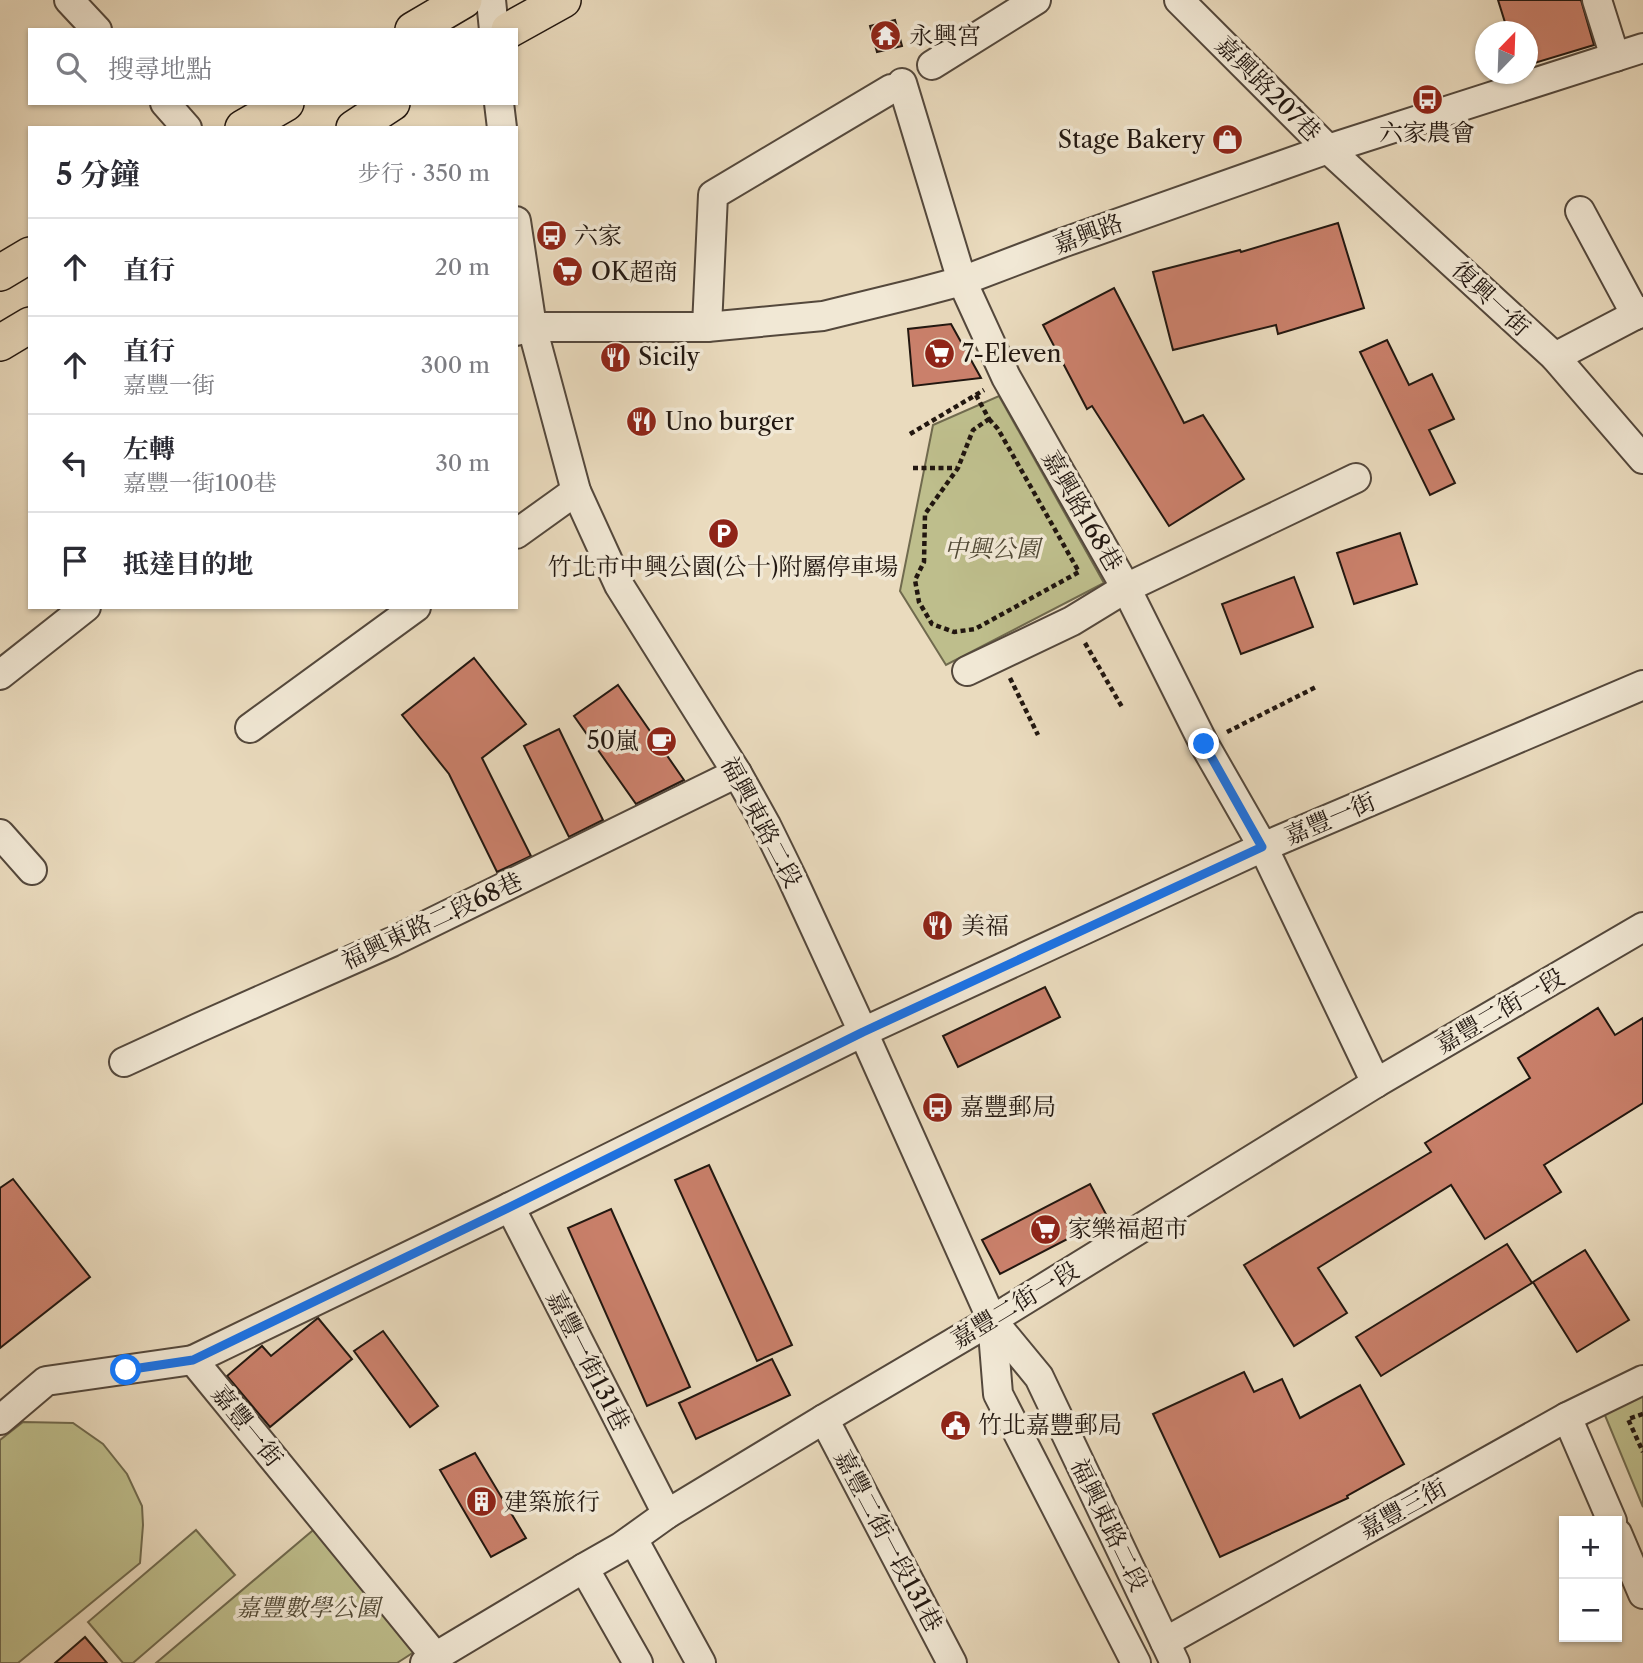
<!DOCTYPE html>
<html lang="zh-TW">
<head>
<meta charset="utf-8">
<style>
	:root { --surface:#fff; --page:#f2f2f3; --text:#2b2b33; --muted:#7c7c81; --line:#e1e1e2 }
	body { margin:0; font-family:"Libre Caslon Text","Noto Serif TC",serif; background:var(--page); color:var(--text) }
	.controls { position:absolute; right:21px; bottom:21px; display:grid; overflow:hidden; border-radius:0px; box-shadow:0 2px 5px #0004 }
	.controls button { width:63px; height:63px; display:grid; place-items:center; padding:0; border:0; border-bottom:2px solid var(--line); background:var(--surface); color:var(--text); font:35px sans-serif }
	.compass { position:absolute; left:1475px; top:21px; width:63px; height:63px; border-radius:50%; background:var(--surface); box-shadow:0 2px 5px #0004; rotate:23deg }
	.stop { position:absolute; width:21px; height:21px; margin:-16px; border:5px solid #1a73e8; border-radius:50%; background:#fff }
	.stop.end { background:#1a73e8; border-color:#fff; box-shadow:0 2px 7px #0008 }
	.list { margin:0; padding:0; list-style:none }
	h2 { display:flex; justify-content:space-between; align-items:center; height:91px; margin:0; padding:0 28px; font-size:30px }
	h2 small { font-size:23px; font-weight:400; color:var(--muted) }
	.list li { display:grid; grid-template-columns:46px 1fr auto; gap:21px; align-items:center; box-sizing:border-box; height:98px; padding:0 28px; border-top:2px solid var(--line) }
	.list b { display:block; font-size:26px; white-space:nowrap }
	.list p { margin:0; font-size:23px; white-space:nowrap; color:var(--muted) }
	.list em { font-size:23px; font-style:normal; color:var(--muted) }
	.icon { flex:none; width:38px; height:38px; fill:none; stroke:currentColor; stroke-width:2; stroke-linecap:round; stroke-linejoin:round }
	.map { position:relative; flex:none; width:1643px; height:1663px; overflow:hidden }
	.search { position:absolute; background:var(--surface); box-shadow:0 2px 5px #0004; left:28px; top:28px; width:490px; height:77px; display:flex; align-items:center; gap:18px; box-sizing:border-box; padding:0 24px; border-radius:0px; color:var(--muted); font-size:26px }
	.panel { position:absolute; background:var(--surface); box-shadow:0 2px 5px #0004; left:28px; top:126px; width:490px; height:483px; border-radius:0px }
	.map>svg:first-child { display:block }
	.green { fill:#bebe8c; stroke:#706a4e; stroke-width:2 }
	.building { fill:#ca806b; stroke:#221710; stroke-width:2 }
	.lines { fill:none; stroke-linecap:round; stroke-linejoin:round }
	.minor-casing { stroke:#54483c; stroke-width:32 }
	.major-casing { stroke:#221710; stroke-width:38 }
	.path { stroke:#221710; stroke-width:4.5; stroke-dasharray:5 3.5; stroke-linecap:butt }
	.minor { stroke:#f1e8d5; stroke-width:28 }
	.major { stroke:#eadbbe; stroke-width:35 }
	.route { stroke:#1a73e8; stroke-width:9 }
	.labels { text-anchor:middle; stroke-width:7; stroke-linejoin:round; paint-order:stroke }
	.poi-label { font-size:24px; fill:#221710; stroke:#f1e8d5; text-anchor:start }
	.street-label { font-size:24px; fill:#221710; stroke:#f1e8d5 }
	.park-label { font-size:24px; font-style:italic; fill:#514935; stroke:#f1e8d5 }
</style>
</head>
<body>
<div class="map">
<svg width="1643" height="1663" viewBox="0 0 1643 1663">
	<rect width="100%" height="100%" fill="#eadbbe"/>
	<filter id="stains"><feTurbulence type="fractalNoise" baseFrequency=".00286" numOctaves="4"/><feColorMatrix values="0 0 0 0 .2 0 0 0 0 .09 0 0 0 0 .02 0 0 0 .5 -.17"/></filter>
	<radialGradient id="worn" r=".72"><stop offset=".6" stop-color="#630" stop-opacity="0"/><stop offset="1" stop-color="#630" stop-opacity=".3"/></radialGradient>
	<g class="green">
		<path d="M999 396 1104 583 946 665 900 591 933 425Z"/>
		<path d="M1643 1395V1507L1604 1413Z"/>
		<path d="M23 1422 73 1423 103 1444 127 1474 142 1506 143 1525 140 1563 18 1663H0V1440Z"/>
		<path d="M318 1526 414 1652 397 1663H156Z"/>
		<path d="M196 1530 235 1575 133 1663H123L88 1622Z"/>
	</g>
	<g class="building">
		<path d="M1498 0H1581L1594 45 1528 65V32H1508Z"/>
		<path d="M895 20 902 46 877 52 870 26Z"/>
		<path d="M1338 223 1364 308 1278 334 1276 325 1173 350 1153 272 1240 250 1241 252Z"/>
		<path d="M1114 288 1184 423 1203 415 1244 479 1169 526 1092 406 1087 409 1043 325Z"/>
		<path d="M951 324 981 378 913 386 908 329Z"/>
		<path d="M1387 340 1409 385 1432 374 1454 419 1429 430 1455 483 1430 495 1360 352Z"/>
		<path d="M1400 533 1417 584 1354 604 1337 553Z"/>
		<path d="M1294 577 1313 627 1241 654 1222 604Z"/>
		<path d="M474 658 526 724 482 758 531 856 497 872 449 774 402 715Z"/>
		<path d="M618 685 684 780 636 804 574 716Z"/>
		<path d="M559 729 603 820 569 837 524 746Z"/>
		<path d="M1045 987 1060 1017 958 1067 943 1036Z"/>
		<path d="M1598 1008 1615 1035 1643 1018V1103L1544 1165 1561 1192 1485 1239 1451 1185 1318 1268 1347 1313 1294 1346 1244 1265 1431 1152 1425 1143 1530 1078 1518 1058Z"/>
		<path d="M709 1165 792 1345 757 1361 675 1180Z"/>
		<path d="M13 1179 90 1277 0 1348V1188Z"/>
		<path d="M1090 1184 1108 1218 1000 1274 982 1240Z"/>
		<path d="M611 1209 690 1387 647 1406 568 1228Z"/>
		<path d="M1507 1244 1532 1283 1381 1376 1356 1337Z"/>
		<path d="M1585 1250 1629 1320 1577 1352 1533 1282Z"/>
		<path d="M318 1318 352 1359 270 1427 227 1376 262 1346 271 1356Z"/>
		<path d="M383 1331 438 1406 410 1427 354 1351Z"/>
		<path d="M772 1359 790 1395 696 1439 679 1403Z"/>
		<path d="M1244 1372 1254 1392 1282 1379 1300 1418 1360 1385 1404 1464 1347 1496 1348 1498 1220 1557 1153 1414Z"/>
		<path d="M475 1453 526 1538 491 1557 440 1470Z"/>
		<path d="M85 1637 107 1663H55Z"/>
	</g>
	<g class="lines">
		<defs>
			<g id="minor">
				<path d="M69 0 97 30"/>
				<path d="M491 0 494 30"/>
				<path d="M1179 0 1328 149 1555 357 1643 459"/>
				<path d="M1597 0 1615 57"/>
				<path d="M932 65 1036 0"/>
				<path d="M902 83 962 281 1006 377 1126 588 1204 744 1263 847 1376 1083"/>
				<path d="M165 103 187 128"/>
				<path d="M499 103 502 128"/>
				<path d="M1580 211 1636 315"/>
				<path d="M516 221 532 327 576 491 619 585 737 773 766 825 791 876 863 1032 992 1320 1039 1377 1175 1663"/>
				<path d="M707 327 713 195 891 89"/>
				<path d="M516 331 532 327H707L823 316 917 293 962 281 1062 243 1328 149 1643 48"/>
				<path d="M1555 357 1643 311"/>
				<path d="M516 534 576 491"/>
				<path d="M967 671 1072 621 1126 588 1356 478"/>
				<path d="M0 675 86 607"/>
				<path d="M250 728 416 607"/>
				<path d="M0 834 32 870"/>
				<path d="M124 1062 198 1028 392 942 737 773"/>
				<path d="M510 1207 667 1514"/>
				<path d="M992 1320 998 1394 1136 1663"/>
				<path d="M1567 1417 1612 1521"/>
				<path d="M824 1419 952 1663"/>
				<path d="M0 1420 46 1381 193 1360"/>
				<path d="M1617 1533 1643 1594"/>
				<path d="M633 1539 701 1663"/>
				<path d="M584 1568 638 1663"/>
				<path d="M1165 1642 1567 1417 1643 1380"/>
				<path d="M435 1656 193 1360 510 1207 863 1032 1263 847 1643 685"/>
				<path d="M425 1663 584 1568 621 1547 667 1514 824 1419 992 1320 1376 1083 1643 927"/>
			</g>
			<g id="major">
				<path d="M413 30 464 0"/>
				<path d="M509 30 563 0"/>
				<path d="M243 128 286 103"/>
				<path d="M354 128 392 103"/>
				<path d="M0 273 30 255"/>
				<path d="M0 343 30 325"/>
			</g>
		</defs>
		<use href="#minor" class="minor-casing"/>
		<use href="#major" class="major-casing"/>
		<g class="path">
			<path d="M976 395 989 419"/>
			<path d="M989 419 998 429 1079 572 975 629 954 632 932 624 919 602 915 580 924 562 925 514 958 468 973 430Z"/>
			<path d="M910 434 984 390"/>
			<path d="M913 468H957"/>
			<path d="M1085 643 1122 707"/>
			<path d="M1010 678 1038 735"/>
			<path d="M1227 732 1316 687"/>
			<path d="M1643 1414 1628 1419 1643 1452"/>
		</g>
		<use href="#minor" class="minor"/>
		<use href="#major" class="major"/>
	</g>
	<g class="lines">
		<path class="route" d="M126 1370 193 1360 510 1207 863 1032 1262 847 1204 744"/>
	</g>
	<defs>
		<symbol id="temple-disc" viewBox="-11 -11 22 22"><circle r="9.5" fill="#8f2418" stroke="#f1e8d5"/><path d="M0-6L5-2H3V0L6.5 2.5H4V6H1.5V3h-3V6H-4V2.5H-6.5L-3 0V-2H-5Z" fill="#fff"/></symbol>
		<symbol id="bus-disc" viewBox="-11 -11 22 22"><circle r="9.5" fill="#8f2418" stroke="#f1e8d5"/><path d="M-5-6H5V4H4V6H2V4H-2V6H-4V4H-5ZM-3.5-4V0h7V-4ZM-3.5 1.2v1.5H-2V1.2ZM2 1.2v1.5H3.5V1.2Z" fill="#fff"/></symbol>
		<symbol id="shop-disc" viewBox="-11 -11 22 22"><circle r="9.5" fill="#8f2418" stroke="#f1e8d5"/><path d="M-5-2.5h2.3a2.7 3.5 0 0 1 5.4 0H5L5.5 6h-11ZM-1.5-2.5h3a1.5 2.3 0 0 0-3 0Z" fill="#fff"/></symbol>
		<symbol id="supermarket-disc" viewBox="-11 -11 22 22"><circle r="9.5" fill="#8f2418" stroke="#f1e8d5"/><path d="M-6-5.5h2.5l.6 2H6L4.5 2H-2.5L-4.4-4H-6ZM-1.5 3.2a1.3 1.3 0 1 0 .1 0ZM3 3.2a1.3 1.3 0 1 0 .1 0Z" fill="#fff"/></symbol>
		<symbol id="restaurant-disc" viewBox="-11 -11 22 22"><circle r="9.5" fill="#8f2418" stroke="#f1e8d5"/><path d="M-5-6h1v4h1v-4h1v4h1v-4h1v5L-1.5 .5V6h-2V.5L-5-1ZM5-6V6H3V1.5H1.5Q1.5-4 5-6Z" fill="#fff"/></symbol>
		<symbol id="parking-disc" viewBox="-11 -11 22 22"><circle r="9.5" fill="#8f2418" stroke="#f1e8d5"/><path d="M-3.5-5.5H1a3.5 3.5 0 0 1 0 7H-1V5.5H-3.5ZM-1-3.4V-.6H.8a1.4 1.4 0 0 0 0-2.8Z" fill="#fff"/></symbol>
		<symbol id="cafe-disc" viewBox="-11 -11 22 22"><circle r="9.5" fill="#8f2418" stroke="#f1e8d5"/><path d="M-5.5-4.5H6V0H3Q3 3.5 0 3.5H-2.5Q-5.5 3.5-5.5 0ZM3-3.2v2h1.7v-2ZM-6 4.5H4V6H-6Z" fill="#fff"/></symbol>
		<symbol id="civic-disc" viewBox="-11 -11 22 22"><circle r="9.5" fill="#8f2418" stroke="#f1e8d5"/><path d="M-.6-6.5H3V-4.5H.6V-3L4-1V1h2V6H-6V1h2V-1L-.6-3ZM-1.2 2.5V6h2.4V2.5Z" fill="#fff"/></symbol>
		<symbol id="building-disc" viewBox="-11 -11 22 22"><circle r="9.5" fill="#8f2418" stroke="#f1e8d5"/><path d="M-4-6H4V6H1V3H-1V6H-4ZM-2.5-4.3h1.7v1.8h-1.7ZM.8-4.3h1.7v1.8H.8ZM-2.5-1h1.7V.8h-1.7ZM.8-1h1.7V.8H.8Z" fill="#fff"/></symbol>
	</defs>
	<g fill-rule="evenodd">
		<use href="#temple-disc" x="868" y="18" width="35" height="35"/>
		<use href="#bus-disc" x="1410" y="82" width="35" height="35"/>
		<use href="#shop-disc" x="1210" y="122" width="35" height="35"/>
		<use href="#bus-disc" x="534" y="218" width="35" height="35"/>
		<use href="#supermarket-disc" x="550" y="254" width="35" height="35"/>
		<use href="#supermarket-disc" x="922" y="336" width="35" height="35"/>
		<use href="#restaurant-disc" x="598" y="340" width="35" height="35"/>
		<use href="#restaurant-disc" x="624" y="404" width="35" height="35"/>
		<use href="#parking-disc" x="706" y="516" width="35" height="35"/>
		<use href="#cafe-disc" x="644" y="724" width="35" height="35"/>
		<use href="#restaurant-disc" x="920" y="908" width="35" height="35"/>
		<use href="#bus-disc" x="920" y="1090" width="35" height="35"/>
		<use href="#supermarket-disc" x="1028" y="1212" width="35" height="35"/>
		<use href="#civic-disc" x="938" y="1408" width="35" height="35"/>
		<use href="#building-disc" x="464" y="1484" width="35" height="35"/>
	</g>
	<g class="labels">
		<g class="poi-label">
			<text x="909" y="44">永興宮</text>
			<text x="1427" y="141" text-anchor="middle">六家農會</text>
			<text x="1205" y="148" text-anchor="end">Stage Bakery</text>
			<text x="574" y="244">六家</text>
			<text x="591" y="280">OK超商</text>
			<text x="962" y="362">7-Eleven</text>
			<text x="638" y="365">Sicily</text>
			<text x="665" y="430">Uno burger</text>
			<text x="723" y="575" text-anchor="middle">竹北市中興公園(公十)附屬停車場</text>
			<text x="639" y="749" text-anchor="end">50嵐</text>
			<text x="961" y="934">美福</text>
			<text x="960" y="1115">嘉豐郵局</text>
			<text x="1068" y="1237">家樂福超市</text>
			<text x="978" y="1433">竹北嘉豐郵局</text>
			<text x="504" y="1510">建築旅行</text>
		</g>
		<g class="street-label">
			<text transform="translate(1268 89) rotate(45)" y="8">嘉興路207巷</text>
			<text transform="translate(1088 234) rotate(-20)" y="8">嘉興路</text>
			<text transform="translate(1491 299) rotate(43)" y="8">復興一街</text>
			<text transform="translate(1082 511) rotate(60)" y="8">嘉興路168巷</text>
			<text transform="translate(1330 819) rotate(-23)" y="8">嘉豐一街</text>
			<text transform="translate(761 822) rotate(62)" y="8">福興東路二段</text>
			<text transform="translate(432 921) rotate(-25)" y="8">福興東路二段68巷</text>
			<text transform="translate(1500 1011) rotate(-30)" y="8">嘉豐二街一段</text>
			<text transform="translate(1015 1305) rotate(-31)" y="8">嘉豐二街一段</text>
			<text transform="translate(588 1361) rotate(63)" y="8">嘉豐一街131巷</text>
			<text transform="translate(247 1426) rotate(51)" y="8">嘉豐一街</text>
			<text transform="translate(1403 1509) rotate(-29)" y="8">嘉豐三街</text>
			<text transform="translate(1109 1525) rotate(64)" y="8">福興東路二段</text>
			<text transform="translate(888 1541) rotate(62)" y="8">嘉豐二街一段131巷</text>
		</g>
		<g class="park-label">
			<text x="992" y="557">中興公園</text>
			<text x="308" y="1616">嘉豐數學公園</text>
		</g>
	</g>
	<rect width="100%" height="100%" filter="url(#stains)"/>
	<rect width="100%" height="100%" fill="url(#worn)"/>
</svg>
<div class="controls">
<button>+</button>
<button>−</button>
</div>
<svg class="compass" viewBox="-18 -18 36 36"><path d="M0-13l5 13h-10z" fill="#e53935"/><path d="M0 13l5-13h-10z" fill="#7c7c81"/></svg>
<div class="stop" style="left:126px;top:1370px"></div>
<div class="stop end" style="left:1204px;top:744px"></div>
<div class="search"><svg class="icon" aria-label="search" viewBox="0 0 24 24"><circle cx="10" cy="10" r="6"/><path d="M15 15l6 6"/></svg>搜尋地點</div>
<section class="panel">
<h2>5 分鐘<small>步行 · 350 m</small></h2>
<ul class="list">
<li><svg class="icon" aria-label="ahead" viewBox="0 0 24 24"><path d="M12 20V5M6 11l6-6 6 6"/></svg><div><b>直行</b></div><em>20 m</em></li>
<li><svg class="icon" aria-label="ahead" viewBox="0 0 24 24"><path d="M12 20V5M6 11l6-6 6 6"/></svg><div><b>直行</b><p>嘉豐一街</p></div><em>300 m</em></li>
<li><svg class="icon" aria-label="left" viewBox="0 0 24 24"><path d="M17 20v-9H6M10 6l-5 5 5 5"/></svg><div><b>左轉</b><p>嘉豐一街100巷</p></div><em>30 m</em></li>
<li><svg class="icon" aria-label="arrive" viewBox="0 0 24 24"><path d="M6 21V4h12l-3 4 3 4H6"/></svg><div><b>抵達目的地</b></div></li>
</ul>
</section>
</div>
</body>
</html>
